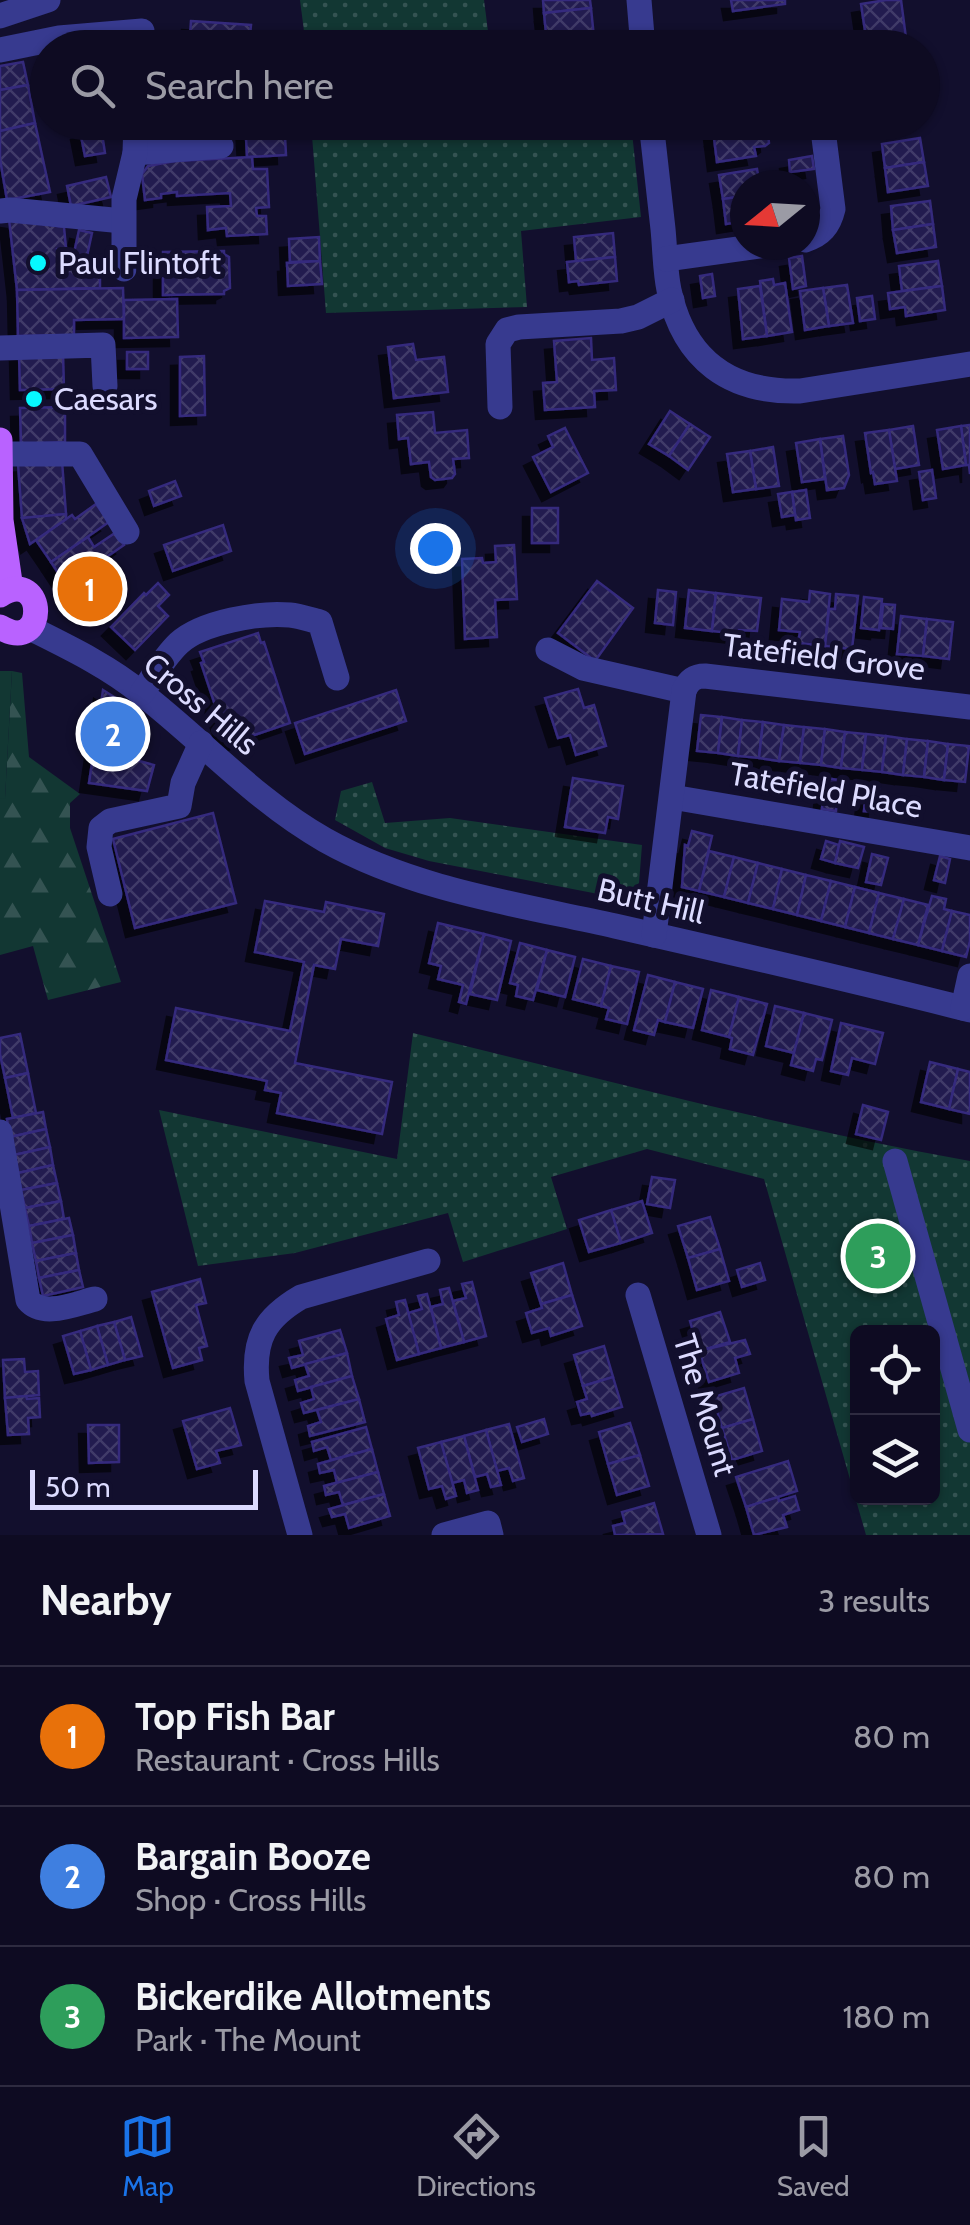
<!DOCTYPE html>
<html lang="en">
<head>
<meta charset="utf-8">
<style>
	:root { --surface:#0e0b22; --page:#17142a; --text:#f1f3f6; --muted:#9b9ba5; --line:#2e2b40; --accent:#1a73e8 }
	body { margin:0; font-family:Cabin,sans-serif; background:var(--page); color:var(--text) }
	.controls { position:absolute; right:30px; bottom:30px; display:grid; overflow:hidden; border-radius:15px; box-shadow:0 2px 8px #0004 }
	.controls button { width:90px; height:90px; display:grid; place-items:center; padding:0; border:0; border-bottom:2px solid var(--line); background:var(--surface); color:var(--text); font:50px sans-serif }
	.compass { position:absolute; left:730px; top:170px; width:90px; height:90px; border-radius:50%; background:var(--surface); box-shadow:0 2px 8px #0004; rotate:252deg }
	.scale { position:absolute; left:30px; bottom:25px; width:228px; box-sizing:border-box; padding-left:10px; border:5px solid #dcdbff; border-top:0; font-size:28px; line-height:35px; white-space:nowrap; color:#dcdbff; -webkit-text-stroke:8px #120f2d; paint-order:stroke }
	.you { position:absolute; left:435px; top:548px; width:35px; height:35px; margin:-25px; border:8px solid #fff; border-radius:50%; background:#1a73e8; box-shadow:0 0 0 15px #1a73e833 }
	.badge { display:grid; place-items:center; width:65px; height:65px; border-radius:50%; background:var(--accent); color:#fff; font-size:32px; font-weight:700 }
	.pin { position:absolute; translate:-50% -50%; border:5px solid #fff; box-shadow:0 2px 10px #0006 }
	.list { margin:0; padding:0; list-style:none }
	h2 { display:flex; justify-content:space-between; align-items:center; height:130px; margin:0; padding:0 40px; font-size:42px }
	h2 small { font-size:32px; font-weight:400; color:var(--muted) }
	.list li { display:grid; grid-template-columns:65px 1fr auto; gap:30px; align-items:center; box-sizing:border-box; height:140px; padding:0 40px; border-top:2px solid var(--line) }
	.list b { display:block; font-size:38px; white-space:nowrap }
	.list p { margin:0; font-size:32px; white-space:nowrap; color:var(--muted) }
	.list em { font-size:32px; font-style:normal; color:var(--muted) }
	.icon { flex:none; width:55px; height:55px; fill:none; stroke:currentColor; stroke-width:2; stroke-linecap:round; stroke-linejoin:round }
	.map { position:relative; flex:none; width:970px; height:1535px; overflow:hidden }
	.search { position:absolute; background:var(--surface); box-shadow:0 2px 8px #0004; left:30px; right:30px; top:30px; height:110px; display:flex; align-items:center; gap:25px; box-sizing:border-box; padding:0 35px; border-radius:55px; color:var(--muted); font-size:38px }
	.sheet { height:550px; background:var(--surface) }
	nav { display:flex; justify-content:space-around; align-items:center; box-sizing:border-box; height:140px; border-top:2px solid var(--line); background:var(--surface); font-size:28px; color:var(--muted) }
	nav a { display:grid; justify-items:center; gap:5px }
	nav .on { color:var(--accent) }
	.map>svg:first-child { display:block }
	.grass { fill:url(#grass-dots); fill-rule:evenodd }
	.forest { fill:url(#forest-firs) }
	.park { fill:#123733 }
	.building { fill:url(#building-cross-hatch); stroke:#342a7d; stroke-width:2.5; filter:url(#shadow) }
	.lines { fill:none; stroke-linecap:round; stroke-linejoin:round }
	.minor { stroke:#373a8f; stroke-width:25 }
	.major { stroke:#b962ff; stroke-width:25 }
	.poi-dot { fill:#07f8ff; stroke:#120f2d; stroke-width:4 }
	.labels { text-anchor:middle; stroke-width:10; stroke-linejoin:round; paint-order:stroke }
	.poi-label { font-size:32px; fill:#dcdbff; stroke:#120f2d; text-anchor:start }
	.street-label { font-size:32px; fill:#dcdbff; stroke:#120f2d }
</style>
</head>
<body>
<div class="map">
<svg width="970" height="1535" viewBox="0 0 970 1535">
	<defs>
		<pattern id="grass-dots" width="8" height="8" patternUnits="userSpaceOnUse" patternTransform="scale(2.5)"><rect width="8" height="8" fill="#123733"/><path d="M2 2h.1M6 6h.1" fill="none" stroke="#345352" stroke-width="1.8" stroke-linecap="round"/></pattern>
		<pattern id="forest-firs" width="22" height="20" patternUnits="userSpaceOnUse" patternTransform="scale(2.5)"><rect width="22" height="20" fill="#123733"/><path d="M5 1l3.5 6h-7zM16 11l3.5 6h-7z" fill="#345352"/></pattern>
		<pattern id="building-cross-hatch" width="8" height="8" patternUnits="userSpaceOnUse" patternTransform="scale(2.5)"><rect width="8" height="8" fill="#211a4f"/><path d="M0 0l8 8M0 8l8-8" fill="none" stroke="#413b69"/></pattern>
		<filter id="shadow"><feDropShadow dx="-9" dy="9" stdDeviation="0" flood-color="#0009"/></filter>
	</defs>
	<rect width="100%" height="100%" fill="#120f2d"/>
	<g class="grass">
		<path d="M300 0H484L490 47H306Z"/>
		<path d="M311 123H631L641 217 521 231 527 307 326 313Z"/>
		<path d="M372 782 385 823 450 818 642 845 639 883 619 898 429 861 385 848 335 820 341 791Z"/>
		<path d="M413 1033C598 1078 782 1127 970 1161V1535H866L764 1179 647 1149 551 1177 567 1229 463 1262 448 1213 295 1253 198 1266 159 1110 397 1159ZM858 1332H932V1498H858Z"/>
	</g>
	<path class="forest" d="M12 671 22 673 29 757 80 794 70 803V828L121 982 48 1000 33 946 0 955V798H5Z"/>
	<path class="park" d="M0 671H12L5 799 0 798Z"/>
	<g class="building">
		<path d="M543 0H590L591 8 544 13Z"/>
		<path d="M731 0H785V4L733 11Z"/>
		<path d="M886 0H901L906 38 867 44 861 4Z"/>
		<path d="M591 8 594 38 547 43 544 13Z"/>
		<path d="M191 21 251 25 249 48H189Z"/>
		<path d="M906 38 907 48H868L867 44Z"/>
		<path d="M23 62 28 85 0 90V66Z"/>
		<path d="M28 85 35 123 0 131V90Z"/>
		<path d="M245 122H284L285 136 246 137Z"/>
		<path d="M712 122H762L763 131 714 138Z"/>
		<path d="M35 123 50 192 7 200 0 159V131Z"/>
		<path d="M101 127 105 153 85 156 80 131Z"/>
		<path d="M763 131 768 134 769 143 765 146 754 147 756 156 717 162 714 138Z"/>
		<path d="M285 136 286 155 247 157 246 137Z"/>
		<path d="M920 138 924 162 885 168 882 144Z"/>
		<path d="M812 156 814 169 790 172 789 160Z"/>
		<path d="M252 157 253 169H267L269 207 256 208 257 216H266L267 234 227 236 226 228 208 230 207 207 231 206 230 193 177 196V192L161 194V198L145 200 142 174 148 166 175 161Z"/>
		<path d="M924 162 928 186 888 192 885 168Z"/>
		<path d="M757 169 760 185H745V196L723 199 719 175Z"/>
		<path d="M106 177 111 197 71 206 67 186Z"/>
		<path d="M745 196V221L726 224 723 199Z"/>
		<path d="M930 201 933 224 893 230 891 206Z"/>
		<path d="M9 219 64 227 66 248 57 249 59 268H79V258H91V268L100 267V288L17 290Z"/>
		<path d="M933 224 936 247 897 253 893 230Z"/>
		<path d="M79 230 92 233 87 256 74 253Z"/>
		<path d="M613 233 615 257 576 261 574 237Z"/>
		<path d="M319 237 320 261 290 262 289 239Z"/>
		<path d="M224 251V254L229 257 230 288 224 291V294L163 295V252Z"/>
		<path d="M802 256 806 286 793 289 789 258Z"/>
		<path d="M615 257 617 281 579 285 578 281 569 282 567 262Z"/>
		<path d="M320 261 322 284 288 286 287 263Z"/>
		<path d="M938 261 942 286 902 291 899 266Z"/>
		<path d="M712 274 715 296 703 298 700 276Z"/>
		<path d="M773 279 774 285 785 283 792 332 767 336 760 281Z"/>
		<path d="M847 285 853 323 829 326 823 288Z"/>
		<path d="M760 286 767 336 743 339 738 289Z"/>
		<path d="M942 286 945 310 906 316 905 307 890 309 888 293Z"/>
		<path d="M123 288 124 319 74 320V335L18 336 17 290Z"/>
		<path d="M823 288 829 326 805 330 800 291Z"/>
		<path d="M872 296 875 319 860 321 857 298Z"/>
		<path d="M177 299 178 337 124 338V300Z"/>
		<path d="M591 338 592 360 614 358 616 390 594 391 595 407 545 410 543 383 557 382 554 341Z"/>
		<path d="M413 344 416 360 444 357 448 392 394 398 388 347Z"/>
		<path d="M63 352 64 389 20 390 19 353Z"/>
		<rect x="127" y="352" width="21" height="17"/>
		<path d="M204 356 205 415 180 416V357Z"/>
		<path d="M65 407V442L21 444 20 408Z"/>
		<path d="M670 411 690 424 669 456 649 444Z"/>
		<path d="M433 412 435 433 467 430 469 458 453 459 455 474 452 478 435 480 431 477 429 462 411 464 408 438 399 439 397 415Z"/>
		<path d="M690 424 710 437 688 470 669 456Z"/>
		<path d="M970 425V474L969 465H966L961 426Z"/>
		<path d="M913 426 919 465 895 469 889 430Z"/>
		<path d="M961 426 966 465 943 469 937 430Z"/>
		<path d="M565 428 588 473 551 492 533 457 553 447 548 436Z"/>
		<path d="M889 430 897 481 875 484 873 472 871 473 865 433Z"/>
		<path d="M843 436 849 475 844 488 827 490 820 439Z"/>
		<path d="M820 439 825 479 802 482 796 443Z"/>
		<path d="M773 447 779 486 756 489 750 451Z"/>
		<path d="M750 451 756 489 733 492 727 454Z"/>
		<path d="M62 461 66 514 22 518 18 464Z"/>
		<path d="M932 470 936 498 923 500 919 472Z"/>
		<path d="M175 481 181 496 154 506 149 491Z"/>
		<path d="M806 490 810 518 796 520 792 492Z"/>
		<path d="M792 492 795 515 782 517 778 494Z"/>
		<path d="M96 504 109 522 51 562 36 540 72 515 75 519Z"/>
		<rect x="532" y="508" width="26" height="35"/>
		<path d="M66 514V519L30 544 22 518Z"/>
		<path d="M223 525 231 551 173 571 164 545Z"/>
		<path d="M115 533 124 545 66 585 51 562 88 537 94 547Z"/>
		<path d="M514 545 517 599 495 600 497 637 465 639 462 559 482 558 483 563 496 562 495 546Z"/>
		<path d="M103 560 118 582 82 607 66 585Z"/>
		<path d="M597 581 633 608 595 661 558 633Z"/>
		<path d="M158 583 169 595 158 606 168 616 135 650 111 627 144 593 146 595Z"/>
		<path d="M658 590 676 592 673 625 655 623Z"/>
		<path d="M689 590 716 593 712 631 685 628Z"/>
		<path d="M810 591 830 594 825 646 798 643 800 632 779 630 782 599 809 602Z"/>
		<path d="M716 593 761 598 757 631 739 630V634L712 631Z"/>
		<path d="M836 594 858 596 852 649 825 646 829 609H835Z"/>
		<path d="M864 597 882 599 879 630 861 628Z"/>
		<path d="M883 604 895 605 893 629 881 628Z"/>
		<path d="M901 616 927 619 923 656 897 654Z"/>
		<path d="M927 619 953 622 949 659 923 656Z"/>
		<path d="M258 633 261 643 264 642 290 723 228 744 201 663 204 662 200 652Z"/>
		<path d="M578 689 584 708 594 705 606 746 576 755 570 735 558 738 545 698Z"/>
		<path d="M103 690 135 710 125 757 154 765 147 791 89 783Z"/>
		<path d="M396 690 406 721 305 754 295 723Z"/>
		<path d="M701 715 722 717 718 753 697 751Z"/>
		<path d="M722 717 742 720 738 756 718 753Z"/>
		<path d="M742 720 763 722 759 758 738 756Z"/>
		<path d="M763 722 784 725 779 761 759 758Z"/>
		<path d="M784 725 804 727 800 763 779 761Z"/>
		<path d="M804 727 825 729 821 765 800 763Z"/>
		<path d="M825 729 845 732 841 768 821 765Z"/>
		<path d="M845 732 866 734 862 770 841 768Z"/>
		<path d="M866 734 886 736 882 772 862 770Z"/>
		<path d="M886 736 907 739 903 775 882 772Z"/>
		<path d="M907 739 928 741 924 777 903 775Z"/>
		<path d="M928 741 948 744 944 780 924 777Z"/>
		<path d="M948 744 969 746 965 782 944 780Z"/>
		<path d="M573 778 623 786 618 819 608 817 605 833 565 827Z"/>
		<path d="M825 778 839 780 836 811 822 809Z"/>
		<path d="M866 788 879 789 876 812 864 811Z"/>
		<path d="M213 813 236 903 135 928 113 839Z"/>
		<path d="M692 831 712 836 699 891 682 887 685 845 688 846Z"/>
		<path d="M826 841 839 845 835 863 821 859Z"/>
		<path d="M840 841 864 847 858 868 835 863Z"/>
		<path d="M709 851 734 857 724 897 699 891Z"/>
		<path d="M872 854 888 858 881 885 866 882Z"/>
		<path d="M940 856 950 859 945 883 934 880Z"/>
		<path d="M734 857 758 863 748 903 724 897Z"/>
		<path d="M758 863 782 869 773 909 748 903Z"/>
		<path d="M782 869 806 875 797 915 773 909Z"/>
		<path d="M806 875 831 881 821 921 797 915Z"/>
		<path d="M831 881 855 887 845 927 821 921Z"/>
		<path d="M855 887 879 893 869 933 845 927Z"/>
		<path d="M879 893 904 899 893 939 869 933Z"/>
		<path d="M932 896 946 899 944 909 952 911 942 951 918 945Z"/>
		<path d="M904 899 928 905 918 945 893 939Z"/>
		<path d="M265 901 324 912 326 902 384 914 378 946 341 939 335 969 314 965 295 1063 392 1082 382 1134 277 1113 281 1093 265 1090 267 1081 166 1060 176 1008 290 1031 304 962 255 952Z"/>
		<path d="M952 911 970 915V941L966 957 942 951Z"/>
		<path d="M438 923 484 934 466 1004 459 1002 463 985 438 979 441 966 429 963Z"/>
		<path d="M484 934 511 941 497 1000 470 994Z"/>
		<path d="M520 943 547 950 533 1000 516 996 518 985 510 983Z"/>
		<path d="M547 950 575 957 565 997 537 990Z"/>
		<path d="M583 959 611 966 601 1006 573 999Z"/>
		<path d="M611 966 639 972 627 1024 606 1019 609 1008 601 1006Z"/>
		<path d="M648 975 675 982 665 1022 658 1020 654 1035 634 1030Z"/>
		<path d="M675 982 703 989 693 1028 665 1022Z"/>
		<path d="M711 990 739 997 729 1037 702 1030Z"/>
		<path d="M739 997 767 1004 753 1055 730 1049 732 1038 729 1037Z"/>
		<path d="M775 1006 804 1013 794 1053 766 1046Z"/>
		<path d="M804 1013 832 1020 822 1060 816 1059 813 1071 791 1065Z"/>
		<path d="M841 1023 883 1033 875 1064 852 1058 848 1075 831 1071Z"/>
		<path d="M20 1034 28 1073 5 1078 0 1054V1038Z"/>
		<path d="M930 1062 958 1069 949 1109 921 1102Z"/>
		<path d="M958 1069 970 1072V1114L949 1109Z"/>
		<path d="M28 1073 36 1113 13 1118 5 1078Z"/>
		<path d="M863 1105 888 1112 881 1140 856 1134Z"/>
		<path d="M43 1112 46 1129 10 1137 7 1119Z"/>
		<path d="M46 1129 50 1147 14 1155 10 1137Z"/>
		<path d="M50 1147 53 1165 18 1173 14 1155Z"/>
		<path d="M53 1165 57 1183 21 1190 18 1173Z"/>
		<path d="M652 1177 675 1180 670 1208 647 1204Z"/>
		<path d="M57 1183 61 1201 25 1208 21 1190Z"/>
		<path d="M61 1201 64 1219 29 1226 25 1208Z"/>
		<path d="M642 1201 652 1233 621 1243 611 1210Z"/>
		<path d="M611 1210 621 1243 589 1252 579 1220Z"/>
		<path d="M710 1217 720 1249 688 1258 678 1226Z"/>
		<path d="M69 1218 73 1235 32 1243 29 1226Z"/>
		<path d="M73 1235 76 1253 36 1261 32 1243Z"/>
		<path d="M720 1249 729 1281 697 1290 688 1258Z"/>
		<path d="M76 1253 79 1270 39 1278 36 1261Z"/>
		<path d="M563 1263 572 1295 541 1304 531 1273Z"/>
		<path d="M760 1263 765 1280 742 1287 737 1270Z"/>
		<path d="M79 1270 83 1287 43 1296 39 1278Z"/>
		<path d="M200 1279 206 1303 196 1305 207 1346 199 1348 202 1360 173 1368 152 1292Z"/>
		<path d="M472 1282 486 1336 464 1342 453 1301 466 1298 462 1284Z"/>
		<path d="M449 1288 464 1342 441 1348 431 1307 443 1304 440 1290Z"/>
		<path d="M427 1294 441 1348 419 1354 408 1313 422 1309 418 1296Z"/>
		<path d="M572 1295 582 1326 551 1336 549 1328 532 1333 526 1313 542 1308 541 1304Z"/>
		<path d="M405 1300 419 1354 397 1360 386 1319 399 1315 396 1302Z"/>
		<path d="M720 1312 730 1342 699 1351 690 1321Z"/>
		<path d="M131 1317 142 1356 125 1360 114 1322Z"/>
		<path d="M114 1322 125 1360 108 1365 97 1326Z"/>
		<path d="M97 1326 108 1365 91 1370 80 1331Z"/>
		<path d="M340 1330 347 1353 292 1368 289 1358 303 1355 299 1341Z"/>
		<path d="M80 1331 91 1370 74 1374 63 1336Z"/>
		<path d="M745 1340 750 1354 735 1358 739 1373 709 1382 699 1351Z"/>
		<path d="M604 1346 613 1377 583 1386 574 1355Z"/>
		<path d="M347 1353 352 1376 298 1391 295 1380 309 1376 305 1364Z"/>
		<path d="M24 1359 25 1372 38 1371 39 1395 5 1398 3 1360Z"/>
		<path d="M352 1376 359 1399 304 1413 301 1403 314 1399 311 1387Z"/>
		<path d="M613 1377 622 1407 592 1416 591 1413 581 1415 577 1402 587 1399 583 1386Z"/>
		<path d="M744 1388 753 1419 722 1428 713 1397Z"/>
		<path d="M26 1396 27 1399 39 1398 40 1417 28 1418 29 1434 8 1435 5 1398Z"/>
		<path d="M359 1399 365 1422 310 1436 308 1426 321 1422 317 1410Z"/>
		<path d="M230 1408 241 1445 216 1451 220 1463 197 1469 183 1421Z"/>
		<path d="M544 1419 548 1434 522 1442 517 1427Z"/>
		<path d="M753 1419 762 1451 732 1460 722 1428Z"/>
		<path d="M630 1423 640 1455 608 1464 599 1432Z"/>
		<path d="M509 1424 524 1478 513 1481 509 1468 497 1471 486 1430Z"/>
		<path d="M88 1425H119V1462L89 1463Z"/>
		<path d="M366 1427 372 1449 331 1460 327 1447 314 1451 312 1442Z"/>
		<path d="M486 1430 501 1485 491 1487 487 1474 475 1477 464 1436Z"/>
		<path d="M464 1436 478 1490 467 1493 464 1480 452 1483 441 1442Z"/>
		<path d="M441 1442 456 1496 446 1499 442 1486 429 1489 418 1448Z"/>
		<path d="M372 1449 378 1472 337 1483 334 1470 320 1473 318 1464Z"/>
		<path d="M640 1455 649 1486 617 1495 608 1464Z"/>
		<path d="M788 1461 797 1491 746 1507 736 1477Z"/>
		<path d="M378 1472 384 1494 343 1505 339 1492 326 1495 324 1486Z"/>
		<path d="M384 1494 390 1516 349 1528 345 1514 332 1517 329 1509Z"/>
		<path d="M795 1496 799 1510 783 1515 787 1527 754 1535 746 1507 778 1497 779 1501Z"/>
		<path d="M654 1503 663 1534 615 1535 613 1526 625 1523 622 1512Z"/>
	</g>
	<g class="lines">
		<g class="minor">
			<path d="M639 0 643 48"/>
			<path d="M0 16 48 0"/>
			<path d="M0 50 59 38 142 31 141 48"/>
			<path d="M651 122C655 158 659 194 663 229 665 249 665 271 669 290 684 360 730 393 800 391L970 364"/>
			<path d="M135 153 221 146"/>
			<path d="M0 211 10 210 123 221"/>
			<path d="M805 240C821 235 829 226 833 209L822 122"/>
			<path d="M666 259 766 245"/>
			<path d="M124 269V199L135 153 136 122"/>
			<path d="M0 348 103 345 105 386"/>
			<path d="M500 407 498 344 507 330 519 327 621 321 638 317 672 300"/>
			<path d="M0 454H80L127 532"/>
			<path d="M30 628C68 647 108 666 141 693 203 741 256 801 325 840 414 890 517 904 615 926 734 953 852 980 970 1010"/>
			<path d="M548 650 583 668 684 691"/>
			<path d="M142 693C153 677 164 657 179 643 202 622 260 612 290 615 300 616 311 620 320 622L337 678"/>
			<path d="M672 797 970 848"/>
			<path d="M110 894 99 847 101 828 110 821 179 806 183 783 201 743"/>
			<path d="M654 935 684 691C688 681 693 676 705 676L970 707"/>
			<path d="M963 1008 970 976"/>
			<path d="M0 1132 28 1300C43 1318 74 1304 95 1299"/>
			<path d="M895 1161 970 1430"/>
			<path d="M638 1295 709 1535"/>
			<path d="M300 1535 257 1381C253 1339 265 1318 301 1297L428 1261"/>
			<path d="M444 1535 488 1523 491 1535"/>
		</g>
		<g class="major">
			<path d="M0 440 1 520 11 589"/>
			<path d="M0 595C47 566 48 656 0 627"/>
		</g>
	</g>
	<g class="poi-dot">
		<circle cx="38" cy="263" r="10"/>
		<circle cx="34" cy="399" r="10"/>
	</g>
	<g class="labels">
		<g class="poi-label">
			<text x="58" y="274">Paul Flintoft</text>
			<text x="54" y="410">Caesars</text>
		</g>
		<g class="street-label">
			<text transform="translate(824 657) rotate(7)" y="11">Tatefield Grove</text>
			<text transform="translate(201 704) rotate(40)" y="11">Cross Hills</text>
			<text transform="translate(826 790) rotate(10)" y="11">Tatefield Place</text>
			<text transform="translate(651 901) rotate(13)" y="11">Butt Hill</text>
			<text transform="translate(705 1405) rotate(73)" y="11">The Mount</text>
		</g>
	</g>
</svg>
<div class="controls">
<button><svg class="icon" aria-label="locate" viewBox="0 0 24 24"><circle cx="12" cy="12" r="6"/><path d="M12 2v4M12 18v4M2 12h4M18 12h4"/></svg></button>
<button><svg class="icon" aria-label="layers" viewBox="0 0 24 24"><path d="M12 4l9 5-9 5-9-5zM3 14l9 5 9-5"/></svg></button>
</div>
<svg class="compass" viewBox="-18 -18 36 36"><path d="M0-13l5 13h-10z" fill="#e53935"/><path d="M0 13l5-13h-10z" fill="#9b9ba5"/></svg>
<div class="scale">50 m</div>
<div class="you"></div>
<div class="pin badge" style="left:90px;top:589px;background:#e8710a">1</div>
<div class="pin badge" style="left:113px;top:734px;background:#3f7fe0">2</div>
<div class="pin badge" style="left:878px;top:1256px;background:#2e9e5b">3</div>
<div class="search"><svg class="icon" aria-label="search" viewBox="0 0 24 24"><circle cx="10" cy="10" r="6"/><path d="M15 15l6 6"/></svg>Search here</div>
</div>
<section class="sheet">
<h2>Nearby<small>3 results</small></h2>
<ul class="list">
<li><span class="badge" style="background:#e8710a">1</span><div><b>Top Fish Bar</b><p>Restaurant · Cross Hills</p></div><em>80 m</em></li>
<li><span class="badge" style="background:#3f7fe0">2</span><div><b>Bargain Booze</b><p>Shop · Cross Hills</p></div><em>80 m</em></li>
<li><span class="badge" style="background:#2e9e5b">3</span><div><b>Bickerdike Allotments</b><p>Park · The Mount</p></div><em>180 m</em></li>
</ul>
</section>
<nav>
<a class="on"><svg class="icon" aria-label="map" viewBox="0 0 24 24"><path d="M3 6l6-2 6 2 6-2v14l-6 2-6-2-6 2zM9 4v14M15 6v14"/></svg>Map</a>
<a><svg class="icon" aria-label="directions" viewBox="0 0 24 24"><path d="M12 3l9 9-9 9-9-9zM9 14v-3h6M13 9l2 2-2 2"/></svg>Directions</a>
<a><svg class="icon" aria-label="saved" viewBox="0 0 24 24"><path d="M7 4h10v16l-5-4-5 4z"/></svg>Saved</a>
</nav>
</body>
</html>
